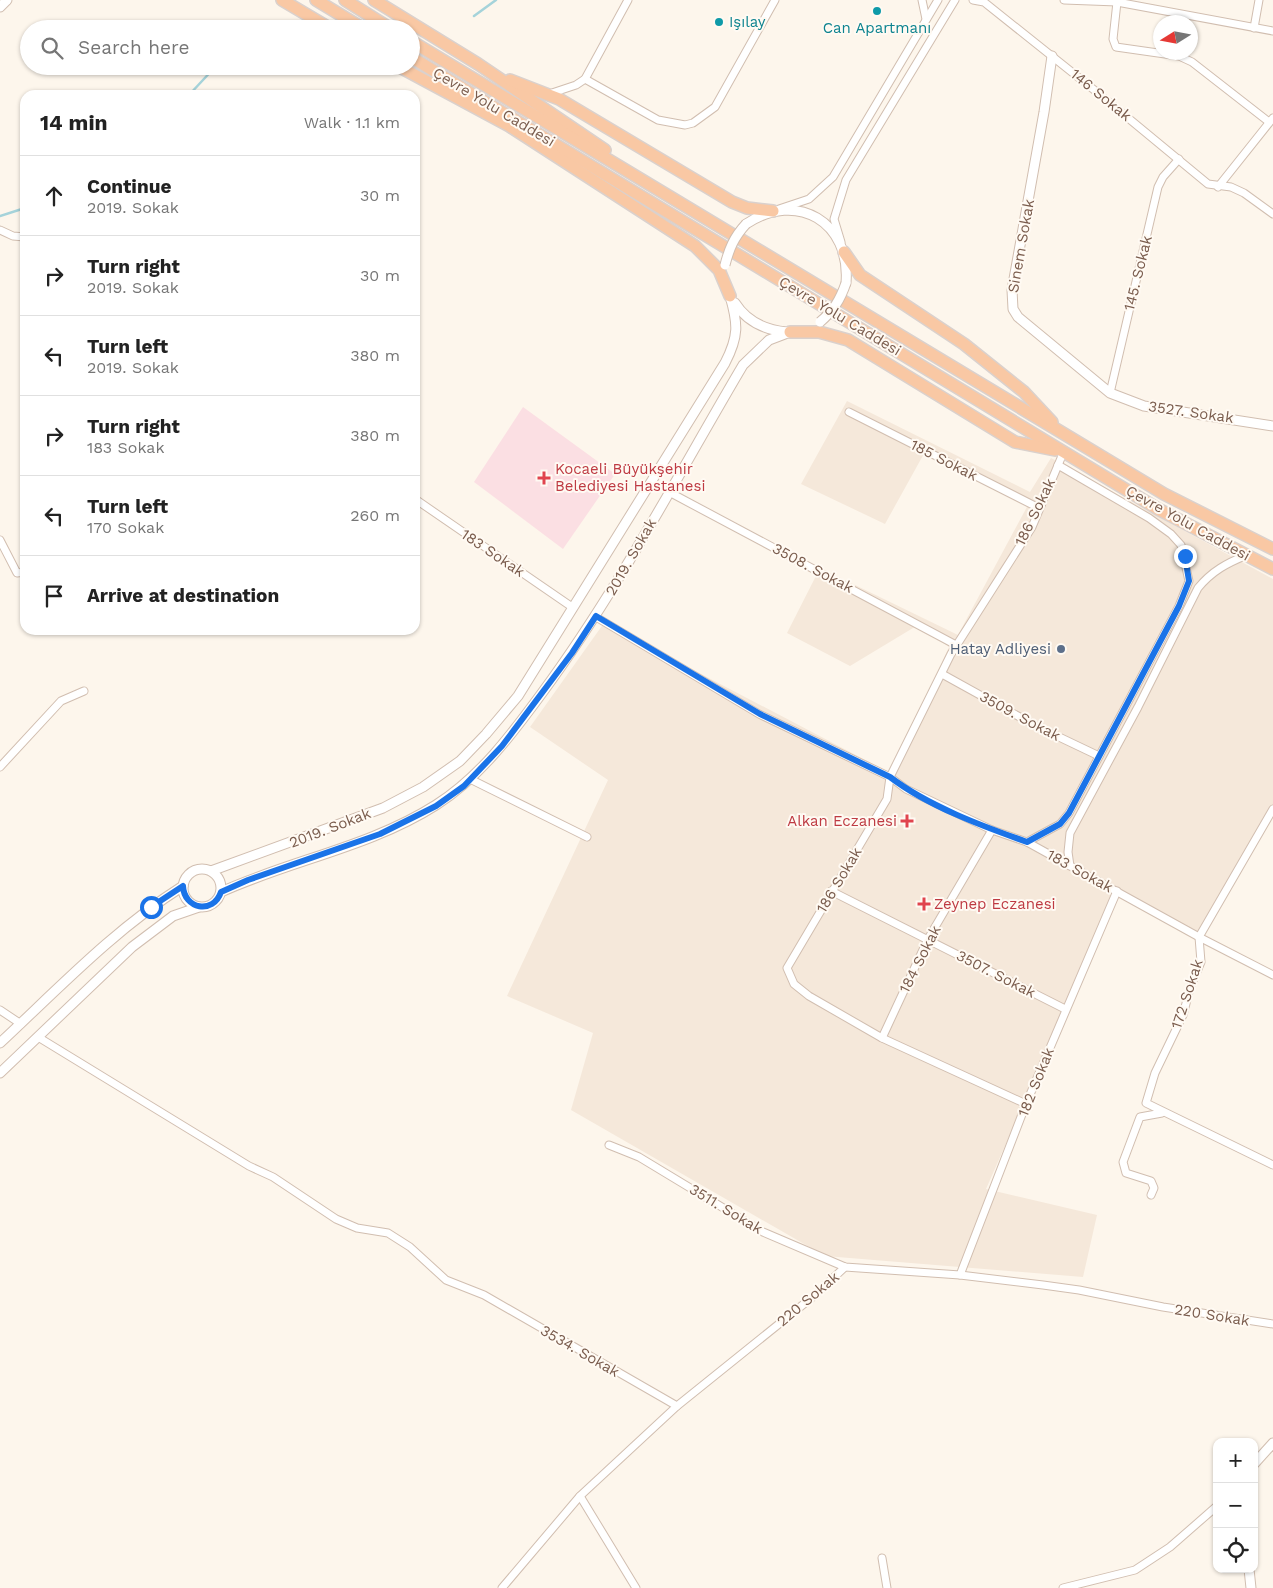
<!DOCTYPE html>
<html lang="en">
<head>
<meta charset="utf-8">
<style>
	:root { --surface:#fff; --page:#f2f2f2; --text:#222; --muted:#767676; --line:#e0e0e0 }
	body { margin:0; font-family:"Work Sans",sans-serif; background:var(--page); color:var(--text) }
	.controls { position:absolute; right:15px; bottom:15px; display:grid; overflow:hidden; border-radius:10px; box-shadow:0 1px 4px #0004 }
	.controls button { width:45px; height:45px; display:grid; place-items:center; padding:0; border:0; border-bottom:1px solid var(--line); background:var(--surface); color:var(--text); font:25px sans-serif }
	.compass { position:absolute; left:1153px; top:15px; width:45px; height:45px; border-radius:50%; background:var(--surface); box-shadow:0 1px 4px #0004; rotate:259deg }
	.stop { position:absolute; width:15px; height:15px; margin:-11px; border:4px solid #1a73e8; border-radius:50%; background:#fff }
	.stop.end { background:#1a73e8; border-color:#fff; box-shadow:0 1px 5px #0008 }
	.list { margin:0; padding:0; list-style:none }
	h2 { display:flex; justify-content:space-between; align-items:center; height:65px; margin:0; padding:0 20px; font-size:21px }
	h2 small { font-size:16px; font-weight:400; color:var(--muted) }
	.list li { display:grid; grid-template-columns:32px 1fr auto; gap:15px; align-items:center; box-sizing:border-box; height:80px; padding:0 20px; border-top:1px solid var(--line) }
	.list b { display:block; font-size:19px; white-space:nowrap }
	.list p { margin:0; font-size:16px; white-space:nowrap; color:var(--muted) }
	.list em { font-size:16px; font-style:normal; color:var(--muted) }
	.icon { flex:none; width:28px; height:28px; fill:none; stroke:currentColor; stroke-width:2; stroke-linecap:round; stroke-linejoin:round }
	.map { position:relative; flex:none; width:1273px; height:1588px; overflow:hidden }
	.search { position:absolute; background:var(--surface); box-shadow:0 1px 4px #0004; left:20px; top:20px; width:400px; height:55px; display:flex; align-items:center; gap:12px; box-sizing:border-box; padding:0 18px; border-radius:28px; color:var(--muted); font-size:19px }
	.panel { position:absolute; background:var(--surface); box-shadow:0 1px 4px #0004; left:20px; top:90px; width:400px; height:545px; border-radius:15px }
	.map>svg:first-child { display:block }
	.residential { fill:#f5e8da }
	.medical { fill:#fbdfe3 }
	.lines { fill:none; stroke-linecap:round; stroke-linejoin:round }
	.stream { stroke:#a5d3da; stroke-width:2.5 }
	.minor-casing { stroke:#d1beb0; stroke-width:9 }
	.tertiary-casing { stroke:#d1beb0; stroke-width:11 }
	.trunk-casing { stroke:#dad1cd; stroke-width:14 }
	.minor { stroke:#fff; stroke-width:7 }
	.tertiary { stroke:#fff; stroke-width:9 }
	.trunk { stroke:#f9c8a4; stroke-width:11 }
	.tertiary-bridge-casing { stroke:#d1beb0; stroke-width:11; stroke-linecap:butt }
	.tertiary-bridge { stroke:#fff; stroke-width:9 }
	.route { stroke:#1a73e8; stroke-width:6 }
	.culture-dot { fill:#0f9aa8; stroke:#fffaf3; stroke-width:2 }
	.health-dot { fill:#e0444e; stroke:#fffaf3; stroke-width:2 }
	.service-dot { fill:#5c6f8a; stroke:#fffaf3; stroke-width:2 }
	.labels { text-anchor:middle; stroke-width:4; stroke-linejoin:round; paint-order:stroke }
	.culture-label { font-size:15px; fill:#0d838f; stroke:#fffaf3; text-anchor:start }
	.street-label { font-size:15px; fill:#7a5c4d; stroke:#fffaf3 }
	.health-label { font-size:15px; fill:#be3a42; stroke:#fffaf3; text-anchor:start }
	.service-label { font-size:15px; fill:#4e5e75; stroke:#fffaf3; text-anchor:end }
</style>
</head>
<body>
<div class="map">
<svg width="1273" height="1588" viewBox="0 0 1273 1588">
	<rect width="100%" height="100%" fill="#fdf6ec"/>
	<path class="residential" d="M847 401 1030 492 1051 458 1273 579V811L1199 937 1117 891 986 1189 1097 1215 1083 1277 825 1256 571 1110 593 1033 507 996 608 780 530 727 604 623 892 774 949 647 918 625 850 666 787 633 820 568 958 635 1028 505 926 450 885 524 801 484Z"/>
	<path class="medical" d="M523 407 615 474 563 549 474 482Z"/>
	<g class="lines">
		<g class="stream">
			<path d="M474 16 496 0"/>
			<path d="M189 95 216 66"/>
			<path d="M0 216 25 208"/>
		</g>
		<defs>
			<g id="minor">
				<path d="M922 0 926 19"/>
				<path d="M973 0 984 2 1093 89 1208 184 1231 187 1244 193 1273 214"/>
				<path d="M1064 0 1117 2 1273 31"/>
				<path d="M1117 2 1113 39 1116 47 1179 56 1192 62 1269 122"/>
				<path d="M1254 28 1259 0"/>
				<path d="M585 79 658 120 685 125 693 123 715 107 775 0"/>
				<path d="M549 94 576 85 585 79 628 0"/>
				<path d="M1218 187 1273 118"/>
				<path d="M779 209 809 199 833 177 938 0"/>
				<path d="M0 230 13 236 25 237"/>
				<path d="M841 242 834 219 846 180 955 0"/>
				<path d="M1110 393 1158 187 1163 177 1179 159"/>
				<path d="M849 412 1039 508"/>
				<path d="M669 492 956 645"/>
				<path d="M415 499 572 607"/>
				<path d="M0 540 17 573 25 572"/>
				<path d="M596 617 759 714 890 777 906 789 992 830 1027 842 1199 937 1273 975"/>
				<path d="M942 674 1036 726 1099 756"/>
				<path d="M0 767 61 701 84 691"/>
				<path d="M470 779 587 837"/>
				<path d="M1273 809 1199 937 1201 962 1190 988 1183 1015 1155 1073 1146 1103 1273 1165"/>
				<path d="M1027 842 1060 824 1069 813 1179 606 1189 581 1181 545 1171 534 1149 518 1058 465"/>
				<path d="M1070 866 1068 852 1070 833 1138 707 1198 588C1212 571 1227 563 1247 555"/>
				<path d="M831 891 1065 1009"/>
				<path d="M0 1010 21 1024"/>
				<path d="M38 1037 249 1166 273 1177 336 1219 357 1228 388 1233 410 1247 446 1280 484 1295 677 1406"/>
				<path d="M882 1038 928 939 992 830"/>
				<path d="M1026 1104 882 1038 809 996 794 984 787 968 887 799 890 777 951 654 1032 527 1064 451"/>
				<path d="M609 1145 639 1157 763 1232 845 1267 960 1275 1043 1285 1079 1290 1163 1307 1273 1324"/>
				<path d="M1151 1195 1154 1188 1151 1181 1126 1173 1123 1162 1140 1117 1162 1113"/>
				<path d="M960 1275 1026 1104 1117 891"/>
				<path d="M580 1496 636 1588"/>
				<path d="M882 1558 887 1588"/>
				<path d="M502 1588 580 1496 677 1406 815 1295 845 1267"/>
				<path d="M1063 1588 1135 1570 1170 1547 1217 1506"/>
			</g>
			<g id="tertiary">
				<path d="M0 7 7 0"/>
				<path d="M1052 56 1044 112 1012 290 1013 309 1018 317 1110 393 1144 406 1273 426"/>
				<path d="M746 224C797 190 851 222 846 283"/>
				<path d="M735 303C747 322 765 330 787 332"/>
				<circle cx="202" cy="888" r="19"/>
				<path d="M211 871 383 808 423 787 460 761 486 734 518 696 725 363C739 336 738 324 730 296"/>
				<path d="M221 892C291 860 370 847 436 805 480 777 512 734 542 693 618 590 678 475 743 365L769 340 790 332"/>
				<path d="M0 1043C59 988 115 929 183 886"/>
				<path d="M0 1073 132 947 173 916 199 907"/>
				<path d="M1254 1464 1273 1443"/>
				<path d="M1249 1569 1251 1588"/>
			</g>
			<g id="trunk">
				<path d="M282 0 331 29"/>
				<path d="M316 0 364 29"/>
				<path d="M345 0 391 29"/>
				<path d="M374 0 478 64 605 150"/>
				<path d="M411 41 1164 494 1273 549"/>
				<path d="M411 57 1158 509 1273 569"/>
				<path d="M398 66 517 130"/>
				<path d="M510 80 559 99 732 202 747 208 773 211"/>
				<path d="M511 127 695 246 719 270 730 296"/>
				<path d="M844 252 860 275 964 344 1024 392 1052 422"/>
				<path d="M790 332H819L848 340 1015 442 1055 450"/>
			</g>
		</defs>
		<use href="#minor" class="minor-casing"/>
		<use href="#tertiary" class="tertiary-casing"/>
		<use href="#trunk" class="trunk-casing"/>
		<use href="#minor" class="minor"/>
		<use href="#tertiary" class="tertiary"/>
		<use href="#trunk" class="trunk"/>
		<defs>
			<g id="tertiary-bridge">
				<path d="M725 265C729 249 734 237 746 224"/>
				<path d="M820 322C834 310 840 300 846 283"/>
			</g>
		</defs>
		<use href="#tertiary-bridge" class="tertiary-bridge-casing"/>
		<use href="#tertiary-bridge" class="tertiary-bridge"/>
	</g>
	<g class="lines">
		<path class="route" d="M151 907 183 886C184 909 213 915 221 892L248 880 380 834 436 806 464 786 502 746 572 653 596 616 760 714 890 777C928 806 982 826 1027 842L1060 824 1069 813 1179 606 1189 581 1185 556"/>
	</g>
	<g class="culture-dot">
		<circle cx="877" cy="11" r="5"/>
		<circle cx="719" cy="22" r="5"/>
	</g>
	<g class="health-dot">
		<path d="M541.5 470.5h5v5h5v5h-5v5h-5v-5h-5v-5h5z"/>
		<path d="M904.5 813.5h5v5h5v5h-5v5h-5v-5h-5v-5h5z"/>
		<path d="M921.5 896.5h5v5h5v5h-5v5h-5v-5h-5v-5h5z"/>
	</g>
	<circle class="service-dot" cx="1061" cy="649" r="5"/>
	<g class="labels">
		<g class="culture-label">
			<text x="729" y="27">Işılay</text>
			<text x="877" y="33" text-anchor="middle">Can Apartmanı</text>
		</g>
		<g class="street-label">
			<text transform="translate(1101 95) rotate(39)" y="5">146 Sokak</text>
			<text transform="translate(494 107) rotate(31)" y="5">Çevre Yolu Caddesi</text>
			<text transform="translate(1021 246) rotate(-80)" y="5">Sinem Sokak</text>
			<text transform="translate(1138 273) rotate(-76)" y="5">145. Sokak</text>
			<text transform="translate(840 316) rotate(31)" y="5">Çevre Yolu Caddesi</text>
			<text transform="translate(1191 412) rotate(8)" y="5">3527. Sokak</text>
			<text transform="translate(944 460) rotate(27)" y="5">185 Sokak</text>
			<text transform="translate(1035 512) rotate(-64)" y="5">186 Sokak</text>
			<text transform="translate(1188 523) rotate(29)" y="5">Çevre Yolu Caddesi</text>
			<text transform="translate(493 553) rotate(34)" y="5">183 Sokak</text>
			<text transform="translate(631 557) rotate(-60)" y="5">2019. Sokak</text>
			<text transform="translate(813 568) rotate(28)" y="5">3508. Sokak</text>
			<text transform="translate(1020 716) rotate(28)" y="5">3509. Sokak</text>
			<text transform="translate(330 828) rotate(-21)" y="5">2019. Sokak</text>
			<text transform="translate(1080 871) rotate(29)" y="5">183 Sokak</text>
			<text transform="translate(839 880) rotate(-59)" y="5">186 Sokak</text>
			<text transform="translate(920 959) rotate(-63)" y="5">184 Sokak</text>
			<text transform="translate(996 974) rotate(27)" y="5">3507. Sokak</text>
			<text transform="translate(1187 994) rotate(-72)" y="5">172 Sokak</text>
			<text transform="translate(1036 1082) rotate(-68)" y="5">182 Sokak</text>
			<text transform="translate(726 1209) rotate(31)" y="5">3511. Sokak</text>
			<text transform="translate(808 1299) rotate(-40)" y="5">220 Sokak</text>
			<text transform="translate(1212 1315) rotate(9)" y="5">220 Sokak</text>
			<text transform="translate(580 1351) rotate(30)" y="5">3534. Sokak</text>
		</g>
		<g class="health-label">
			<text x="555" y="474">Kocaeli Büyükşehir<tspan x="555" dy="17">Belediyesi Hastanesi</tspan></text>
			<text x="897" y="826" text-anchor="end">Alkan Eczanesi</text>
			<text x="934" y="909">Zeynep Eczanesi</text>
		</g>
		<g class="service-label">
			<text x="1051" y="654">Hatay Adliyesi</text>
		</g>
	</g>
</svg>
<div class="controls">
<button>+</button>
<button>−</button>
<button><svg class="icon" aria-label="locate" viewBox="0 0 24 24"><circle cx="12" cy="12" r="6"/><path d="M12 2v4M12 18v4M2 12h4M18 12h4"/></svg></button>
</div>
<svg class="compass" viewBox="-18 -18 36 36"><path d="M0-13l5 13h-10z" fill="#e53935"/><path d="M0 13l5-13h-10z" fill="#767676"/></svg>
<div class="stop" style="left:151px;top:907px"></div>
<div class="stop end" style="left:1185px;top:556px"></div>
<div class="search"><svg class="icon" aria-label="search" viewBox="0 0 24 24"><circle cx="10" cy="10" r="6"/><path d="M15 15l6 6"/></svg>Search here</div>
<section class="panel">
<h2>14 min<small>Walk · 1.1 km</small></h2>
<ul class="list">
<li><svg class="icon" aria-label="ahead" viewBox="0 0 24 24"><path d="M12 20V5M6 11l6-6 6 6"/></svg><div><b>Continue</b><p>2019. Sokak</p></div><em>30 m</em></li>
<li><svg class="icon" aria-label="right" viewBox="0 0 24 24"><path d="M7 20v-9h11M14 6l5 5-5 5"/></svg><div><b>Turn right</b><p>2019. Sokak</p></div><em>30 m</em></li>
<li><svg class="icon" aria-label="left" viewBox="0 0 24 24"><path d="M17 20v-9H6M10 6l-5 5 5 5"/></svg><div><b>Turn left</b><p>2019. Sokak</p></div><em>380 m</em></li>
<li><svg class="icon" aria-label="right" viewBox="0 0 24 24"><path d="M7 20v-9h11M14 6l5 5-5 5"/></svg><div><b>Turn right</b><p>183 Sokak</p></div><em>380 m</em></li>
<li><svg class="icon" aria-label="left" viewBox="0 0 24 24"><path d="M17 20v-9H6M10 6l-5 5 5 5"/></svg><div><b>Turn left</b><p>170 Sokak</p></div><em>260 m</em></li>
<li><svg class="icon" aria-label="arrive" viewBox="0 0 24 24"><path d="M6 21V4h12l-3 4 3 4H6"/></svg><div><b>Arrive at destination</b></div></li>
</ul>
</section>
</div>
</body>
</html>
